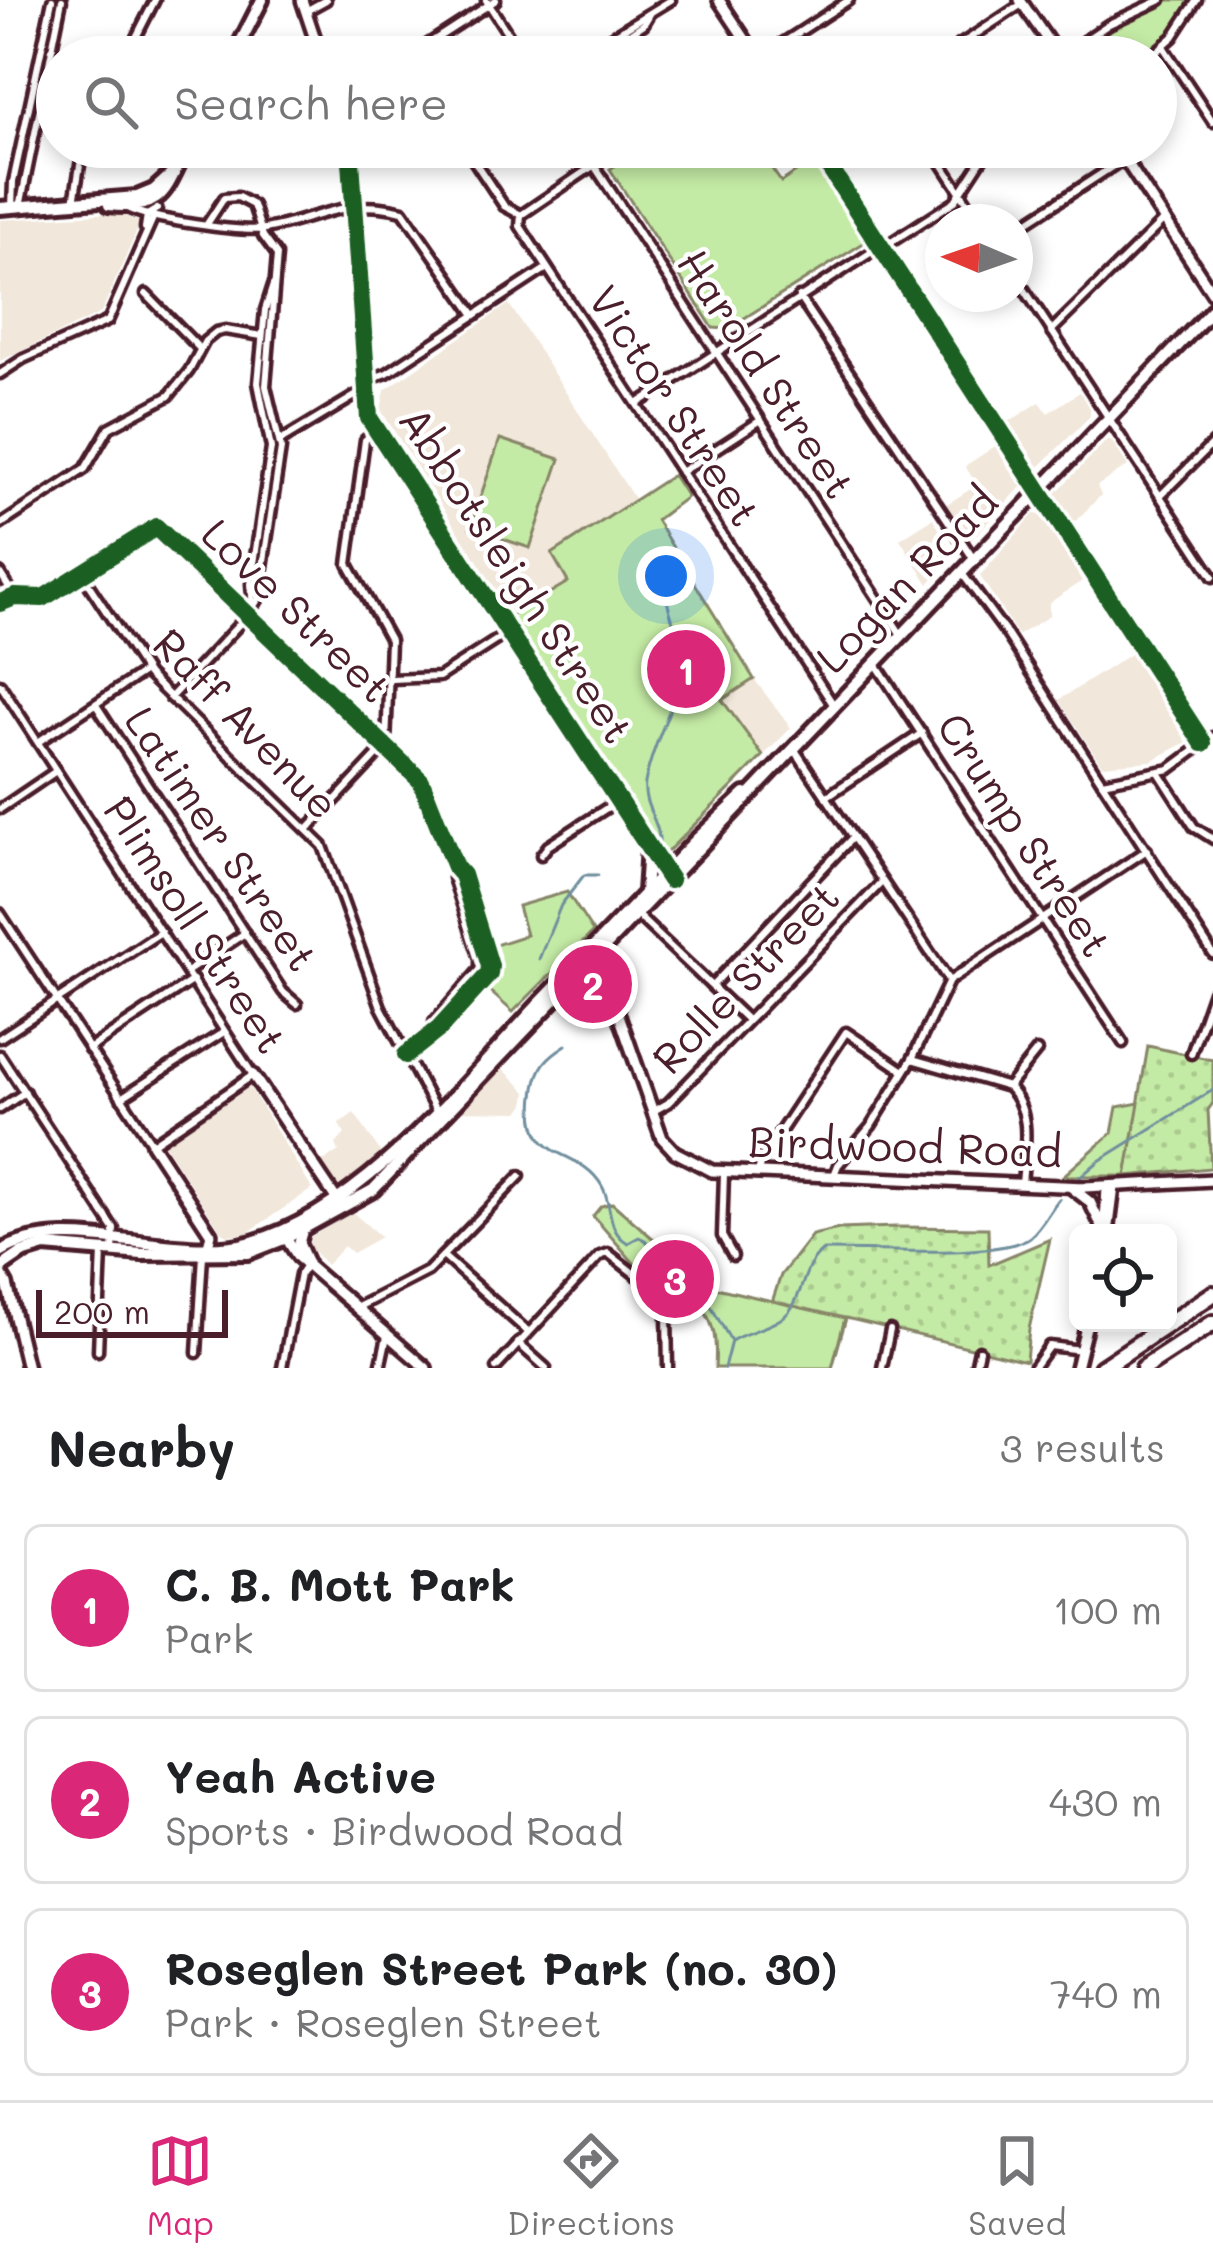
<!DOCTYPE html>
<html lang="en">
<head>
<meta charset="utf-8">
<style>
	:root { --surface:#fff; --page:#f2f2f2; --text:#202124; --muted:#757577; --line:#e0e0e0; --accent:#db2777 }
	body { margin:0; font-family:Mali,sans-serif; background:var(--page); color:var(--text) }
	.controls { position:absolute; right:36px; bottom:36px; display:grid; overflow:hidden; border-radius:18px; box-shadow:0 6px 18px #0003 }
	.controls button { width:108px; height:108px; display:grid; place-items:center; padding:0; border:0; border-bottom:3px solid var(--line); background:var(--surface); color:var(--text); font:60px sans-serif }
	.compass { position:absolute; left:925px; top:204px; width:108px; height:108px; border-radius:50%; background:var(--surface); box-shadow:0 6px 18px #0003; rotate:272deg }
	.scale { position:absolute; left:36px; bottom:30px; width:192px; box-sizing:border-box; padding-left:12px; border:6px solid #4a1f2b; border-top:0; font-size:33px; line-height:42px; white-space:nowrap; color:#4a1f2b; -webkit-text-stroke:9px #fff; paint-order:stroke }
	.you { position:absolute; left:666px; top:576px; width:42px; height:42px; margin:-30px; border:9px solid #fff; border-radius:50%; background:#1a73e8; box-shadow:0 0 0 18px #1a73e833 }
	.badge { display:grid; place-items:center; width:78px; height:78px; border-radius:50%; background:var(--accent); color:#fff; font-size:39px; font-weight:700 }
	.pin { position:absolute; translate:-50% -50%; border:6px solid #fff; box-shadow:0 3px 12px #0006 }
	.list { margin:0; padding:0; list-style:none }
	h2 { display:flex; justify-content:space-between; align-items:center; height:156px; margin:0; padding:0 48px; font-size:51px }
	h2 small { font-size:39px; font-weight:400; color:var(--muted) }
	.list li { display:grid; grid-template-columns:78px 1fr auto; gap:36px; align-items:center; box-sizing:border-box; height:168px; margin:0 24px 24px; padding:0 24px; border:3px solid var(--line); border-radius:18px }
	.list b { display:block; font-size:45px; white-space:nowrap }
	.list p { margin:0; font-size:39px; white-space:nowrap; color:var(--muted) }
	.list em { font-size:39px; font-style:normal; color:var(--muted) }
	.icon { flex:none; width:66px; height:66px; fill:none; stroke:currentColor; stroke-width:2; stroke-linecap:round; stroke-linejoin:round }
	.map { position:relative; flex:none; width:1213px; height:1368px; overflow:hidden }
	.search { position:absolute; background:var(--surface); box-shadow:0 6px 18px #0003; left:36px; right:36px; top:36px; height:132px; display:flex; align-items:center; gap:30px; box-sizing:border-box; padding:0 42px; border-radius:66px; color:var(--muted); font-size:45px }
	.sheet { height:732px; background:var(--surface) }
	nav { display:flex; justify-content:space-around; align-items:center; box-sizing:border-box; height:168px; border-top:3px solid var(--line); background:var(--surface); font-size:33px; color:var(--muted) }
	nav a { display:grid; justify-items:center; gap:6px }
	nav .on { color:var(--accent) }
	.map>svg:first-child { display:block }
	.built { fill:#f1e7da }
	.grass { fill:url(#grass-dots); stroke:#878568; stroke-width:3 }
	.green { fill:#c4eba5; stroke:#878568; stroke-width:3 }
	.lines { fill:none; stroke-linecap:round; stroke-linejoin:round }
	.stream { stroke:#718f9e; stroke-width:3 }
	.street-casing { stroke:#4a1f2b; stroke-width:15 }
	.secondary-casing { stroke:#4a1f2b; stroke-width:18 }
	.primary-casing { stroke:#4a1f2b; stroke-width:20 }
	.highway-casing { stroke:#4a1f2b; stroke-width:22 }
	.street { stroke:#fff; stroke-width:6 }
	.secondary { stroke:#fff; stroke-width:9 }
	.primary { stroke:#fff; stroke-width:10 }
	.highway { stroke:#fff; stroke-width:14 }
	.cycleway-casing { stroke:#fff; stroke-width:26 }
	.cycleway { stroke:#1b5e20; stroke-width:18 }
	.labels { text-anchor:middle; stroke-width:9; stroke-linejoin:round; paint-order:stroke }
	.street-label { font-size:42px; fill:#4a1f2b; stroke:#fff }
</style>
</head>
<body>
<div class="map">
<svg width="1213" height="1368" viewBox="0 0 1213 1368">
	<defs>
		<pattern id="grass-dots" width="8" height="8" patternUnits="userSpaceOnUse" patternTransform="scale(3)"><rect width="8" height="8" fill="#c4eba5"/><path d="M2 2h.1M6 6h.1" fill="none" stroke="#aac98e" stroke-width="1.8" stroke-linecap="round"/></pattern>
	</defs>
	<rect width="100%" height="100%" fill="#fff"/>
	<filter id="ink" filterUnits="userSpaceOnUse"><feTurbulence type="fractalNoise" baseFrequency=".00833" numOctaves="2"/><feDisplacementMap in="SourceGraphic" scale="24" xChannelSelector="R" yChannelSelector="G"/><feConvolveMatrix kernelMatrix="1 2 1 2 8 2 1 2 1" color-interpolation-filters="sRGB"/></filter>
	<g filter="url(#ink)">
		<g class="built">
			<path d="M116 213 141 222 101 313 0 361V220Z"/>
			<path d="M509 304 635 500 553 554 569 582 511 616 381 410 385 390Z"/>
			<path d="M1080 392 1090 408V416L1034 472 1004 425 1040 402 1048 413Z"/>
			<path d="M1107 440H1111L1128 466 1097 486 1101 495 1071 526 1055 502 1056 493Z"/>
			<path d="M1000 443 1025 483 968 543 944 506 977 485 965 466Z"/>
			<path d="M1034 514 1041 515 1082 581 1049 603V616L1018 635 980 576Z"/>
			<path d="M933 518 953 554 929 584 900 539Z"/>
			<path d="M1132 653 1187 742 1151 761 1102 765 1059 700Z"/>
			<path d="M754 679 791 728 763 756 722 700Z"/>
			<path d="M500 1066 527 1092 525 1104 519 1112 457 1111Z"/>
			<path d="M244 1086 250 1088 312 1189 247 1233 228 1235 221 1231 162 1141Z"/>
			<path d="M354 1113 382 1154 354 1180 337 1189 321 1163 339 1151 336 1144 345 1134 339 1124Z"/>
			<path d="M352 1212 381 1237 352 1253 344 1246 326 1265 309 1246 311 1237Z"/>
		</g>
		<g class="grass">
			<path d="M1148 1046 1213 1060V1103L1208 1110 1211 1168 1126 1176Z"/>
			<path d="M896 1227 988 1228 989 1265 1050 1239 1029 1329 1026 1361 846 1318 832 1368 808 1310 772 1302 781 1275 812 1235 839 1229Z"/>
		</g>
		<g class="green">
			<path d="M1168 0H1191C1151 66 1144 57 1071 57L1110 28Z"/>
			<path d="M644 147H701L706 153 714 147H757L781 182 814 160 865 242 727 329 713 328 610 169Z"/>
			<path d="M500 439 560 459 530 548 470 528Z"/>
			<path d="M673 475 687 497 656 520 754 679 722 700 763 756 664 855 511 616 568 582 552 554Z"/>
			<path d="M567 892 593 932 513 1012 485 987 495 966 492 946 526 935 518 906Z"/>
			<path d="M1139 1103 1126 1176H1063L1112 1133 1117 1107Z"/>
			<path d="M612 1203 708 1286 845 1318 832 1368H715C717 1338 715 1320 694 1298L675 1310 593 1216 601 1206Z"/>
		</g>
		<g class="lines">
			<g class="stream">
				<path d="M664 560 665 569"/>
				<path d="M659 847C662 823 642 807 645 783 652 740 681 702 680 656 679 627 661 601 665 572"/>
				<path d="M539 959 561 905 584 875H598"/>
				<path d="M566 1045C547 1057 539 1065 535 1088 522 1167 577 1143 602 1186 613 1205 606 1231 628 1243L639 1237 645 1240 709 1303 731 1341"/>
				<path d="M1080 1177 1099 1161 1213 1090"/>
				<path d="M724 1368 731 1341C748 1330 779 1327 791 1309 805 1288 802 1268 823 1250 865 1249 1002 1259 1030 1237 1042 1227 1050 1210 1059 1199"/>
			</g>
			<defs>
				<g id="street">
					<path d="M486 0 523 57"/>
					<path d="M306 11 326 0"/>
					<path d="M1164 48 1213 122"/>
					<path d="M126 57 155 0"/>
					<path d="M408 57 496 0"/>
					<path d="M578 57 671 0"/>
					<path d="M595 57 644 24 650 14"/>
					<path d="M761 57 849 0"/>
					<path d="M941 57 1022 4"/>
					<path d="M1060 57 1109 24 1161 0"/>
					<path d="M1150 57 1173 37 1197 0"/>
					<path d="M465 147 504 206 521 215"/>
					<path d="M582 147 900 633"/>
					<path d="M931 147 980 222"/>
					<path d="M74 202 83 147"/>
					<path d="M12 207 13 182 52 0"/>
					<path d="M20 207 62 0"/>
					<path d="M127 208C149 219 240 233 265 229 318 220 345 196 403 211L475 315"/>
					<path d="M521 215 520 226 833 704"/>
					<path d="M521 215 621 147"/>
					<path d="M145 228 147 215 157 209"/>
					<path d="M1015 230 1124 159"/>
					<path d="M882 248 955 201 990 147"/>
					<path d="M1015 275 1213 577"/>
					<path d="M146 294 200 349"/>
					<path d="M799 297 973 558"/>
					<path d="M1051 331 1164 220"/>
					<path d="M0 374 23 359 108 321 154 216"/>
					<path d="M368 380 387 373 547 268"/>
					<path d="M637 404 881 246"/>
					<path d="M377 430 365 440 348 564 390 640 386 746"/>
					<path d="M282 440 365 390"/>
					<path d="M681 472 761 420"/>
					<path d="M1039 495 1203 743"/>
					<path d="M1160 496 1213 443"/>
					<path d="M0 525 85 469 109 428 169 396 189 371 205 341 216 332 225 330 262 336"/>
					<path d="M961 572 1006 633 1213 954"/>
					<path d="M0 573 15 597"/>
					<path d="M81 573 148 675 323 846 381 1007 436 1111"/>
					<path d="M0 603 15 597 43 598 156 527 421 781 455 867 462 875 490 966 489 974 439 1029 406 1055"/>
					<path d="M253 607 251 584 271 448 258 383 265 310 273 285"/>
					<path d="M876 664 1123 1043"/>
					<path d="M391 679 439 677 509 632"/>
					<path d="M0 684 253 1075 152 1144 0 913"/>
					<path d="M170 698 245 618 258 600 281 449 266 386 277 255 263 236 253 205 238 197 224 198 207 224"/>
					<path d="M96 705 283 992 297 1004"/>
					<path d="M38 742 145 671"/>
					<path d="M795 750 949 981"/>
					<path d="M1160 774 1194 827 1213 839"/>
					<path d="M1102 782 1170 769 1213 737"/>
					<path d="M826 797 922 733"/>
					<path d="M0 809 56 771"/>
					<path d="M307 830 386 746"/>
					<path d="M541 855 548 846 619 800"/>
					<path d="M637 915 747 1020"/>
					<path d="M188 971 245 933"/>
					<path d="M712 986 853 837"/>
					<path d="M433 1031 434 1022 480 969V959L453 878 455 867"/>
					<path d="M0 1038 161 932"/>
					<path d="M89 1049 193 980"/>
					<path d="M1191 1054 1213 991"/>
					<path d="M0 1055 114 1229 113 1252"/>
					<path d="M912 1059 1008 1087C1034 1112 1024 1151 1022 1185"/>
					<path d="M1008 1087 1037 1051"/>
					<path d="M121 1098 224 1032"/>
					<path d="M0 1109 25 1092"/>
					<path d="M652 1112 668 1103 882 882"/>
					<path d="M758 1172 761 1161 846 1032 904 1071"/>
					<path d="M724 1173 722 1236 733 1256"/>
					<path d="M834 1175 838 1165 871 1126 912 1059 949 981 1147 850"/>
					<path d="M443 1256 528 1332"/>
					<path d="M358 1307 428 1271 520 1176"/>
					<path d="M518 1343 546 1368"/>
					<path d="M98 1351 102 1251"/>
					<path d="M197 1353 203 1255"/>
					<path d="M282 1368 300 1274 308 1262"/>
					<path d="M380 1368 387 1336"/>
					<path d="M496 1368 600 1256 608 1253 640 1278 667 1314 668 1368"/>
					<path d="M882 1368 890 1330"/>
					<path d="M975 1368 979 1350"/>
					<path d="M1033 1368 1049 1346 1081 1350"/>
				</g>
				<g id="secondary">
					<path d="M302 0 321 57"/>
					<path d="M719 0 757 57"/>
					<path d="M1020 0 1059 57"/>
					<path d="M350 147 369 418 666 875"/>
					<path d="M816 147 1038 492"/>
					<path d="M1117 147 1213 294"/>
					<path d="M591 957 606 978 662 1138 675 1152 712 1171 1085 1187 1213 1180"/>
					<path d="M253 1075 337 1200"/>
					<path d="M152 1144 211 1234 208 1246"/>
					<path d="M1072 1188 1090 1202 1104 1231"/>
					<path d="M1105 1222 1107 1188"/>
					<path d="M303 1229 299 1243 307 1261"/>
					<path d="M1108 1233 1114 1187"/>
					<path d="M286 1238 298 1257 426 1368"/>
					<path d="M0 1272 7 1284 27 1368"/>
					<path d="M1076 1368 1087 1323"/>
				</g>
				<g id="primary">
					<path d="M233 57 262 0"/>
					<path d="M109 205C165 211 165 190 187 147"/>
					<path d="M0 208 137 197 154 190 175 171"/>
					<path d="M645 892 648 847"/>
					<path d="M0 1252C66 1211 175 1264 252 1242 360 1212 462 1086 538 1005 590 950 643 895 696 840L745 794"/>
					<path d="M0 1268 22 1253 45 1246 142 1254 248 1253 286 1238 373 1190 1213 309"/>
				</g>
				<g id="highway">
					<path d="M1102 1368 1213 1294"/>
					<path d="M1144 1368 1213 1323"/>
				</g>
			</defs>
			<use href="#street" class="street-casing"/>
			<use href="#secondary" class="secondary-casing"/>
			<use href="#primary" class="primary-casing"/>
			<use href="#highway" class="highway-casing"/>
			<use href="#street" class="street"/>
			<use href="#secondary" class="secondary"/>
			<use href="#primary" class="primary"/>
			<use href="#highway" class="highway"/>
			<defs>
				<g id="cycleway">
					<path d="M350 147 369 418 670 880"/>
					<path d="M816 147 1203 743"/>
					<path d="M0 603 15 597 43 598 156 527 421 781 455 867 462 875 490 966 489 974 439 1029 406 1055"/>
				</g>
			</defs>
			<use href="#cycleway" class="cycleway-casing"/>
			<use href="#cycleway" class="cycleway"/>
		</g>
	</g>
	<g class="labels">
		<g class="street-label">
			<text transform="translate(766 374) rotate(57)" y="15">Harold Street</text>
			<text transform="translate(674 406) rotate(57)" y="15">Victor Street</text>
			<text transform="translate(516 575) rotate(57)" y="15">Abbotsleigh Street</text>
			<text transform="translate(907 580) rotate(-46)" y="15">Logan Road</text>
			<text transform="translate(296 611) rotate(44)" y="15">Love Street</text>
			<text transform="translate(246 724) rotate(46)" y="15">Raff Avenue</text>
			<text transform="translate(1024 835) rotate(57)" y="15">Crump Street</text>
			<text transform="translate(221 839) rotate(56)" y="15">Latimer Street</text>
			<text transform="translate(195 925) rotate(57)" y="15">Plimsoll Street</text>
			<text transform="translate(746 978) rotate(-46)" y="15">Rolle Street</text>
			<text transform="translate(905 1147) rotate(2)" y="15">Birdwood Road</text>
		</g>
	</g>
</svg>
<div class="controls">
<button><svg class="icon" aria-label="locate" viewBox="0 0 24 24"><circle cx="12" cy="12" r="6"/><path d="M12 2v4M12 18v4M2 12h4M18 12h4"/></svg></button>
</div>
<svg class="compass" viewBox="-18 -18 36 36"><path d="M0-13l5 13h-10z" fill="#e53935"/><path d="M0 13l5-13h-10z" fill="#757577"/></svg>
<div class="scale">200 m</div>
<div class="you"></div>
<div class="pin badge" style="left:686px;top:669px">1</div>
<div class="pin badge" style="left:593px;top:984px">2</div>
<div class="pin badge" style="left:675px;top:1279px">3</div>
<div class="search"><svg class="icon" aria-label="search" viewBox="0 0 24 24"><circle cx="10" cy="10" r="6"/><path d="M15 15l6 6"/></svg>Search here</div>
</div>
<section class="sheet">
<h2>Nearby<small>3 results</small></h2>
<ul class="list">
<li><span class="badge">1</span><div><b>C. B. Mott Park</b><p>Park</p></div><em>100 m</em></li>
<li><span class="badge">2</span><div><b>Yeah Active</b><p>Sports · Birdwood Road</p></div><em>430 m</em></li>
<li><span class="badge">3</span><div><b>Roseglen Street Park (no. 30)</b><p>Park · Roseglen Street</p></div><em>740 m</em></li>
</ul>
</section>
<nav>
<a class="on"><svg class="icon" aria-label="map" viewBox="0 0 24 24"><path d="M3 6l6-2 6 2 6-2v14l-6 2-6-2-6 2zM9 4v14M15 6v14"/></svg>Map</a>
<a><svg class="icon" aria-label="directions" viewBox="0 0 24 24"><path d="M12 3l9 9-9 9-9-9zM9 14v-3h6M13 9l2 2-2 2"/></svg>Directions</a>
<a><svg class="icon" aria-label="saved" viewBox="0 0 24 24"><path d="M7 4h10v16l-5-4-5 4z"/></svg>Saved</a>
</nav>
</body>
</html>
